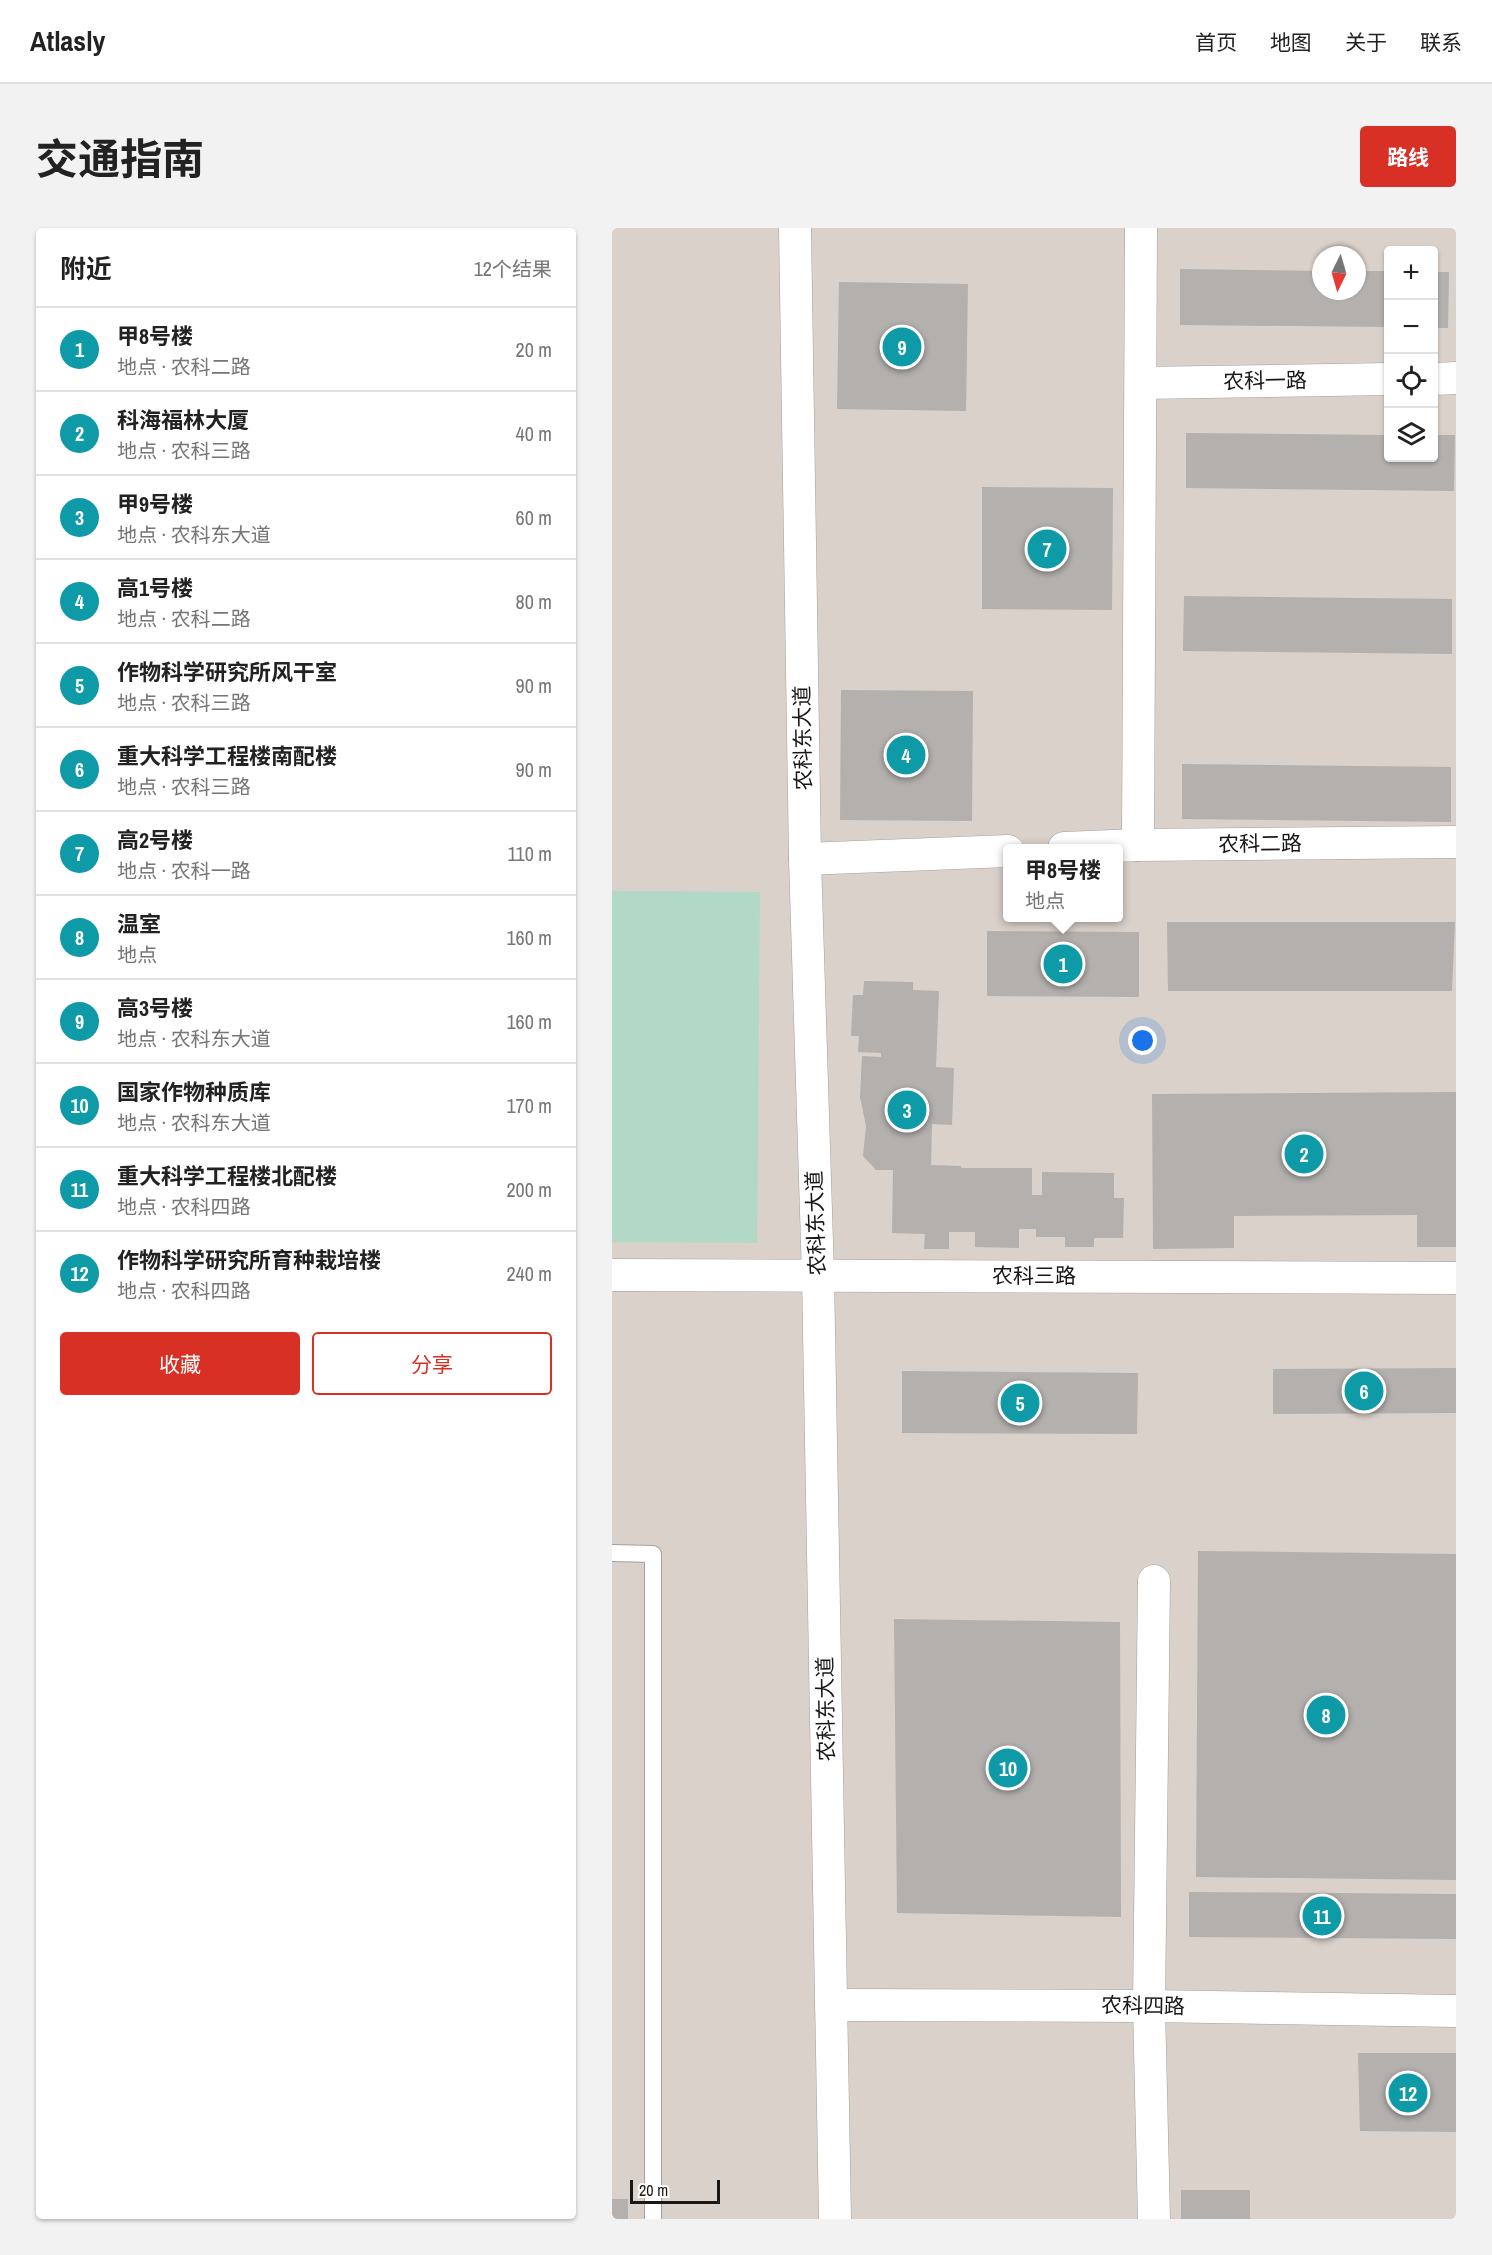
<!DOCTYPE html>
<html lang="zh">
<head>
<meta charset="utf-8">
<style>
	:root { --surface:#fff; --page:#f2f2f2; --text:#222; --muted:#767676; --line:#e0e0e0; --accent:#d93025 }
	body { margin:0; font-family:"Archivo Narrow","Noto Sans SC",sans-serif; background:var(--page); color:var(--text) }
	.controls { position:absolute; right:18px; top:18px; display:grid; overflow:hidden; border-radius:6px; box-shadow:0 2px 4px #0004 }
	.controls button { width:54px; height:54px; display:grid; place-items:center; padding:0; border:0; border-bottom:2px solid var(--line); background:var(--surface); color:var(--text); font:30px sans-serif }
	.compass { position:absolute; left:700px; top:18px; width:54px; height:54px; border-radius:50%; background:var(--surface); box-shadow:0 2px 4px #0004; rotate:185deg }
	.scale { position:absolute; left:18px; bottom:15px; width:90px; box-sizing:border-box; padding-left:6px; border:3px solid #181716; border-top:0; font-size:16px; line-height:21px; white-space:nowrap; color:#181716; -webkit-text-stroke:4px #fff; paint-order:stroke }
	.you { position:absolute; left:531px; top:813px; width:21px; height:21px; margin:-15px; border:4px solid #fff; border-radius:50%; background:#1a73e8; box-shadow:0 0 0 9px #1a73e833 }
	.badge { display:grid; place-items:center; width:39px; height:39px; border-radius:50%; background:var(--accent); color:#fff; font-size:20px; font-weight:700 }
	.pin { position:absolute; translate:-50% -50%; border:3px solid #fff; box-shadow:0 2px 6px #0006 }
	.popup { position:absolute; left:391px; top:616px; width:120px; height:78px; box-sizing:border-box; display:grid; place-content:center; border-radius:6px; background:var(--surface); filter:drop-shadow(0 2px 4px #0005); font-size:20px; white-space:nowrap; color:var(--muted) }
	.popup b { font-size:22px; color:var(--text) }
	.popup::after { content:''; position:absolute; left:50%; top:100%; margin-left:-12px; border:12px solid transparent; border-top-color:var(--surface) }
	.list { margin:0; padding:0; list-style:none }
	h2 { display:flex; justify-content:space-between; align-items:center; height:78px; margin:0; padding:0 24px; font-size:26px }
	h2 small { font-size:20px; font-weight:400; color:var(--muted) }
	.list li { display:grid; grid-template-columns:39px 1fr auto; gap:18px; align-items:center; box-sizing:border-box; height:84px; padding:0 24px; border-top:2px solid var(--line) }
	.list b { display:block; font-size:22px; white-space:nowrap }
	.list p { margin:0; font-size:20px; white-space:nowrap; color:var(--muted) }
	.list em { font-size:20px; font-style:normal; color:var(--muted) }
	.actions { display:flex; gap:12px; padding:18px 24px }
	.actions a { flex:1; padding:14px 0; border:2px solid var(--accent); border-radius:6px; text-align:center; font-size:21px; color:var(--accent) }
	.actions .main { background:var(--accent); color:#fff }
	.icon { flex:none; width:33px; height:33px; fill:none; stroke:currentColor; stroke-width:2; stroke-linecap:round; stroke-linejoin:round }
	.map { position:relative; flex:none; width:844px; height:1991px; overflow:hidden; border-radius:6px }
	header { display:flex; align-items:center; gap:36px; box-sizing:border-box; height:84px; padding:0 30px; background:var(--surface); border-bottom:2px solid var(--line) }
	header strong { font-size:28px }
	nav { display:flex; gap:33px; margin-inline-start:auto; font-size:21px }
	.intro { display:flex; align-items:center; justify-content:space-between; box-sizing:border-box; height:144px; padding:0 36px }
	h1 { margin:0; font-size:42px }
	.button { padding:15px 27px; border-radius:6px; background:var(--accent); color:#fff; font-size:21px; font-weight:700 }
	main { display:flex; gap:36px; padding:0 36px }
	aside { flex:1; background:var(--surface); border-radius:6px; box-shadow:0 2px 4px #0004 }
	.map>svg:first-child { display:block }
	.built { fill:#dad1ca; fill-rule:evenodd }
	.green { fill:#b2d9c5 }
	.building { fill:#b3b0ae }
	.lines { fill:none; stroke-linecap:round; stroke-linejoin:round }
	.lane-casing { stroke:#a3a09e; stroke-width:18 }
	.street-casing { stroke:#a3a09e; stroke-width:33 }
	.lane { stroke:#fff; stroke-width:16 }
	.street { stroke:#fff; stroke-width:32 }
	.labels { text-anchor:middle; stroke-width:4.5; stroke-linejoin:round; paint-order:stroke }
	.street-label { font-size:21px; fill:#181716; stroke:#fff }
</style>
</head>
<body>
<header>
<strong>Atlasly</strong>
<nav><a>首页</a><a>地图</a><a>关于</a><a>联系</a></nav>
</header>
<div class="intro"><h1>交通指南</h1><a class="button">路线</a></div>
<main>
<aside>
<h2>附近<small>12个结果</small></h2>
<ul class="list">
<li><span class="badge" style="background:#0f9aa8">1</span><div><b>甲8号楼</b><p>地点 · 农科二路</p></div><em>20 m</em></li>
<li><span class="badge" style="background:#0f9aa8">2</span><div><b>科海福林大厦</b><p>地点 · 农科三路</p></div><em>40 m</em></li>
<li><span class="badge" style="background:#0f9aa8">3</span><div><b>甲9号楼</b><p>地点 · 农科东大道</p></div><em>60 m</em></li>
<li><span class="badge" style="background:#0f9aa8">4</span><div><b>高1号楼</b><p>地点 · 农科二路</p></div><em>80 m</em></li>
<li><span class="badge" style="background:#0f9aa8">5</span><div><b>作物科学研究所风干室</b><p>地点 · 农科三路</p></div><em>90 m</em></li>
<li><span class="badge" style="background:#0f9aa8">6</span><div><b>重大科学工程楼南配楼</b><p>地点 · 农科三路</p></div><em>90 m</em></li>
<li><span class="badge" style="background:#0f9aa8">7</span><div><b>高2号楼</b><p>地点 · 农科一路</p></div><em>110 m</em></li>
<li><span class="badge" style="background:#0f9aa8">8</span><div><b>温室</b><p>地点</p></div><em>160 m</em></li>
<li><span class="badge" style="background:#0f9aa8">9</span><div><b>高3号楼</b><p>地点 · 农科东大道</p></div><em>160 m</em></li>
<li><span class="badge" style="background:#0f9aa8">10</span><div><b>国家作物种质库</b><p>地点 · 农科东大道</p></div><em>170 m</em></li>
<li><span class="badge" style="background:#0f9aa8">11</span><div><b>重大科学工程楼北配楼</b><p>地点 · 农科四路</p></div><em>200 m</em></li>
<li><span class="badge" style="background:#0f9aa8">12</span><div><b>作物科学研究所育种栽培楼</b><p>地点 · 农科四路</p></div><em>240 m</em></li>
</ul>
<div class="actions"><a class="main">收藏</a><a>分享</a></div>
</aside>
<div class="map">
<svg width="844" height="1991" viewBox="0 0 844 1991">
	<rect width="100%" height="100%" fill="#e1dedb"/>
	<path class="built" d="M0 0H844V1991H0ZM776 22H822V230H776ZM709 27H745V63H709ZM396 620H506V690H396Z"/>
	<path class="green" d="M0 663 148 664 145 1015 0 1014Z"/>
	<g class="building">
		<path d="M568 41 709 43V63H745V43H776V99L568 97Z"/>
		<path d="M822 44H837L836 100H822Z"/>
		<path d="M227 54 356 56 354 183 225 181Z"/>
		<path d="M574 205 776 207V230H822V207H843L842 263 574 260Z"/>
		<path d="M370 259 501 260 500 382 370 381Z"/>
		<path d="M572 368 840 371V426L571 423Z"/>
		<path d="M229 462 361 463 360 593 228 592Z"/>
		<path d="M570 536 839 539V594L570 591Z"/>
		<path d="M555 694H843L840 763H556Z"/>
		<path d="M375 703 527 704V769L375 768Z"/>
		<path d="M252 753 301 754V762L327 763 324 839 342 840 340 897 320 896 319 937 349 938V940H420V967H430V944L502 945V970H512L511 1010H482V1019H453V1009H424V1001H407V1020L363 1019V1004H337V1021H312L313 1006 280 1005 281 942H264L251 928 254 898 248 869 250 828 269 829V825L246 824 247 808H239L241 767H251Z"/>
		<path d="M844 864V1019H805V987L622 988V1020L541 1021 540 866Z"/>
		<path d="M844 1140V1185L661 1186V1141Z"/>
		<path d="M290 1143 526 1145 525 1206 290 1205Z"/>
		<path d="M586 1323 844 1326V1652L584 1649Z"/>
		<path d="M282 1391 508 1394 509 1689 285 1685Z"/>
		<path d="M577 1664 844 1666V1711L577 1709Z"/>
		<path d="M746 1825H844V1904L748 1903Z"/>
		<rect x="569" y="1962" width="69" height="29"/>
		<rect x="0" y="1971" width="16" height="20"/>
	</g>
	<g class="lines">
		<defs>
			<path id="lane" d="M0 1325 41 1326V1991"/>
			<g id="street">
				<path d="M183 0 193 631 206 1047 223 1991"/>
				<path d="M822 151 844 150"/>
				<path d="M529 155 776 151"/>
				<path d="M526 617 529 0"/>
				<path d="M452 620 526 617 844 614"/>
				<path d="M193 631 396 623"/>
				<path d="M0 1047 844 1050"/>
				<path d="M542 1353 537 1778 542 1991"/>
				<path d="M219 1777 537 1778 844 1783"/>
			</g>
		</defs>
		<use href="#lane" class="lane-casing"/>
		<use href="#street" class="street-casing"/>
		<use href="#lane" class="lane"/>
		<use href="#street" class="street"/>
	</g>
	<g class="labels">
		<g class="street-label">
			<text transform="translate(653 153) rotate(-1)" y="7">农科一路</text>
			<text transform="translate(191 510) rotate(-91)" y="7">农科东大道</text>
			<text transform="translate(648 616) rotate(-1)" y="7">农科二路</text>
			<text transform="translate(204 995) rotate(-92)" y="7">农科东大道</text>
			<text x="422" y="1055">农科三路</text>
			<text transform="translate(214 1481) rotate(-91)" y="7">农科东大道</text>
			<text transform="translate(531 1778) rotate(1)" y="7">农科四路</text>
		</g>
	</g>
</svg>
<div class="controls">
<button>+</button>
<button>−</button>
<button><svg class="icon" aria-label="locate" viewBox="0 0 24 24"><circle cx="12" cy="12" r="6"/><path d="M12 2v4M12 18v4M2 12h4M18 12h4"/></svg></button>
<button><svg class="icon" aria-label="layers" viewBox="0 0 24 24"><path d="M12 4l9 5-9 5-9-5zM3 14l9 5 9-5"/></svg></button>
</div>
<svg class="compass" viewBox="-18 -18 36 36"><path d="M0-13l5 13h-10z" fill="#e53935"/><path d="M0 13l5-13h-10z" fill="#767676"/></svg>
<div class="scale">20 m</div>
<div class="you"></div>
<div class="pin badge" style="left:451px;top:736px;background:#0f9aa8">1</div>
<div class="popup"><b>甲8号楼</b>地点</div>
<div class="pin badge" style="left:692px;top:926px;background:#0f9aa8">2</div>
<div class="pin badge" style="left:295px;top:882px;background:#0f9aa8">3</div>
<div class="pin badge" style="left:294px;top:527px;background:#0f9aa8">4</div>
<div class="pin badge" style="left:408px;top:1175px;background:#0f9aa8">5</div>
<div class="pin badge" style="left:752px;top:1163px;background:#0f9aa8">6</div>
<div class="pin badge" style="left:435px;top:321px;background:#0f9aa8">7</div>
<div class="pin badge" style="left:714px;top:1487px;background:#0f9aa8">8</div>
<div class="pin badge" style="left:290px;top:119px;background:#0f9aa8">9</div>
<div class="pin badge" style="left:396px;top:1540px;background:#0f9aa8">10</div>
<div class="pin badge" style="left:710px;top:1688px;background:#0f9aa8">11</div>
<div class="pin badge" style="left:796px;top:1865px;background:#0f9aa8">12</div>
</div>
</main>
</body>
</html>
